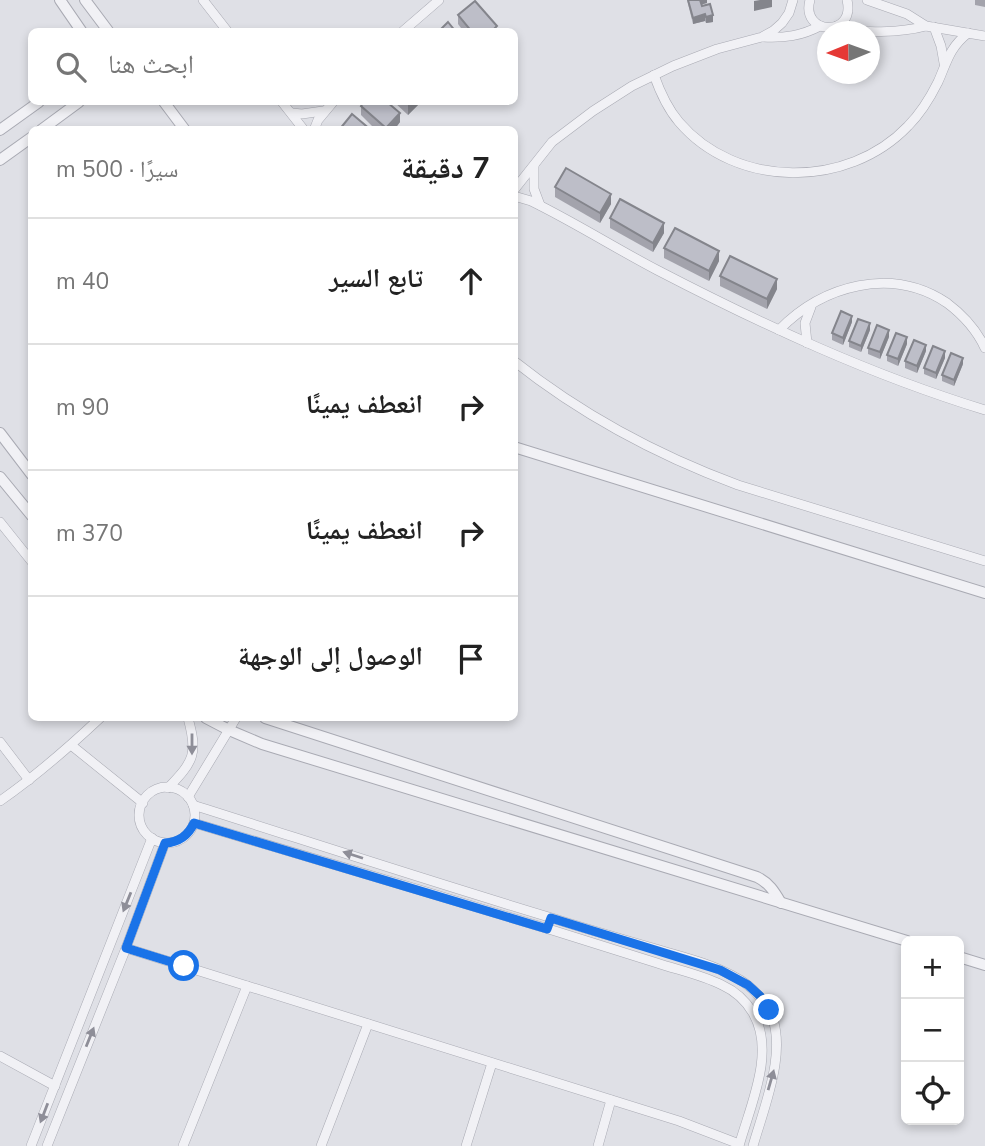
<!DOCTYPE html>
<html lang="ar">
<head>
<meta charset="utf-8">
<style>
	:root { --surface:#fff; --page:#f6f6f6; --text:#222; --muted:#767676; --line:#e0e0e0 }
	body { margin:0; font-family:"Nunito Sans","Noto Naskh Arabic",sans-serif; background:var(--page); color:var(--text); direction:rtl }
	.controls { position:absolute; right:21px; bottom:21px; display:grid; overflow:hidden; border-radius:10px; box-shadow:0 4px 10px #0003 }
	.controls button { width:63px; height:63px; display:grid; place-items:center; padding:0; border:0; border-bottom:2px solid var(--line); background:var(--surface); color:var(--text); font:35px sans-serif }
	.compass { position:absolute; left:817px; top:21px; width:63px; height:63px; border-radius:50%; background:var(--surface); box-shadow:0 4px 10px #0003; rotate:269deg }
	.stop { position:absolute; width:21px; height:21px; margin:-16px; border:5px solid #1a73e8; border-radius:50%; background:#fff }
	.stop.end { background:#1a73e8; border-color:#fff; box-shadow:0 2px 7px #0008 }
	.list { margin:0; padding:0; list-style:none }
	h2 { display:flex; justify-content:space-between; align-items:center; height:91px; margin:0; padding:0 28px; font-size:30px }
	h2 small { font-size:23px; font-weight:400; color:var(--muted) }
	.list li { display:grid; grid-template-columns:46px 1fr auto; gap:21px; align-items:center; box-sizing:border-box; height:126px; padding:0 28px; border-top:2px solid var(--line) }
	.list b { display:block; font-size:26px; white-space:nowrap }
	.list em { font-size:23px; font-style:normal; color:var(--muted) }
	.icon { flex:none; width:38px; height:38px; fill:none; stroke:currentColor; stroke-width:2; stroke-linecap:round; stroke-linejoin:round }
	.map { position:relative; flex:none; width:985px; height:1146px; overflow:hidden; direction:ltr }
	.search { position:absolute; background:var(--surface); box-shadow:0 4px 10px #0003; left:28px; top:28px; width:490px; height:77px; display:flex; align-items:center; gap:18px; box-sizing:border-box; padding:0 24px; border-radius:10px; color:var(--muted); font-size:26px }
	.panel { position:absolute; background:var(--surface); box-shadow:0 4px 10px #0003; left:28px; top:126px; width:490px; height:595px; border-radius:10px; direction:rtl }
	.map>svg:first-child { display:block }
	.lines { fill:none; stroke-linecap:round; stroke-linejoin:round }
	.minor-casing { stroke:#a9aab3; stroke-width:10 }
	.tertiary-casing { stroke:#a9aab3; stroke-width:12 }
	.minor { stroke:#f1f1f5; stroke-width:9 }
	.tertiary { stroke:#f1f1f5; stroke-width:10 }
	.wall { fill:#a3a3ac }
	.shaded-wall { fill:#84858c }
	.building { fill:#bdbec8; stroke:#84858c; stroke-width:2 }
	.oneway { fill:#8e8e98 }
	.route { stroke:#1a73e8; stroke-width:9 }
</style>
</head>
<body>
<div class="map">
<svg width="985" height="1146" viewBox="0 0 985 1146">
	<rect width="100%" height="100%" fill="#dfe0e6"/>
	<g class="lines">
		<defs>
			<g id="minor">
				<path d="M203 0 228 32"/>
				<path d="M810 0C800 35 856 38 847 0"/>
				<path d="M867 0 907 14 926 26 985 36"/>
				<path d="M837 26C858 35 904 32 926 26"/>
				<path d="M934 27 941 46 944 63"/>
				<path d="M402 32 439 0"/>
				<path d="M763 37C785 38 801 36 820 26"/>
				<path d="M654 75C660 92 667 108 679 122 736 189 848 189 908 126 920 114 930 98 938 82 947 62 949 48 968 33"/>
				<path d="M282 102 304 130"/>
				<path d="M292 113 302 114 323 111"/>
				<path d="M314 130 318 120 333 102"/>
				<path d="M534 166V189L540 205"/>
				<path d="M514 190 552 142 593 111 632 86 673 66 717 49 762 37 773 31 782 23 789 13 793 0"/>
				<path d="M514 196 531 201C574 222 615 248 657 270 763 325 871 375 985 410"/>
				<path d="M779 330C823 285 892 266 947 303 963 315 977 331 985 348"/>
				<path d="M807 343 805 323 811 307"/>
				<path d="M514 361C582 415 657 455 738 485L985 561"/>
				<path d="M0 522 32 562"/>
				<path d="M0 742 29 780"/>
				<path d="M71 745 143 803"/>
				<circle cx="167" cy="815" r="28"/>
				<path d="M168 788C194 761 198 754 188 718"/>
				<path d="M188 797 236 718"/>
				<path d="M0 801C36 776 68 748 100 718"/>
				<path d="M193 805C313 843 432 882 552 918 589 930 626 940 663 951 687 958 711 964 733 976 748 983 759 994 768 1008 790 1046 764 1107 753 1146"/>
				<path d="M194 823C314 859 435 894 555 931 589 942 623 952 657 963 678 970 702 975 722 985 735 991 746 1001 753 1013 776 1052 750 1106 739 1146"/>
				<path d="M126 948 679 1121 739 1144"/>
				<path d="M0 1056 55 1086"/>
				<path d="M31 1146 152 838"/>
				<path d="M47 1146 126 948 165 843"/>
				<path d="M183 1146 247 986"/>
				<path d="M321 1146 368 1024"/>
				<path d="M466 1146 492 1063"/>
				<path d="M598 1146 611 1100"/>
			</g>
			<g id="tertiary">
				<path d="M60 0 82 32"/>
				<path d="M85 0 109 32"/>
				<path d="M164 102 185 130"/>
				<path d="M0 130 39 102"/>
				<path d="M41 130 79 102"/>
				<path d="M0 160 32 137"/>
				<path d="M0 433 32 475"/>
				<path d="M514 447 985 593"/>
				<path d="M0 477 32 516"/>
				<path d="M206 718 229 730 262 744 907 941"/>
				<path d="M265 718 757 877C769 883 774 891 781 903"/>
				<path d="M959 957 985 965"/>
			</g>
		</defs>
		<use href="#minor" class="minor-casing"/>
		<use href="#tertiary" class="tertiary-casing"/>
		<use href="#minor" class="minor"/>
		<use href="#tertiary" class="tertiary"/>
	</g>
	<g class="wall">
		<path d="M687 0H707V3L701 4 713 22 706 23 705 21 693 24Z"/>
		<path d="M975 0H985V7L975 5Z"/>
		<path d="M458 15 497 32H464L458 24Z"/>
		<path d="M394 102H421L408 115Z"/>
		<path d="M361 106 400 122 394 130H376L361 115Z"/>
		<path d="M555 187 611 204 600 223 555 197Z"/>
		<path d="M610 218 664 233 653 252 610 228Z"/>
		<path d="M664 248 719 261 709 281 664 258Z"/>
		<path d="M720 276 777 289 767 309 720 286Z"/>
		<path d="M852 322 843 345 832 340V333Z"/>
		<path d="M870 330 861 352 849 347V341Z"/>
		<path d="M889 337 880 359 868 354V348Z"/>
		<path d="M907 344 898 366 887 361V355Z"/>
		<path d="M926 351 917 373 905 368V361Z"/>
		<path d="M945 358 936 379 924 374V368Z"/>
		<path d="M963 364 954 386 942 381V375Z"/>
	</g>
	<g class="shaded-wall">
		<path d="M700 0H707V3L700 5Z"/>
		<path d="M760 0H772V7L754 11V1Z"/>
		<path d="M705 14V21L693 24V18Z"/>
		<path d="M713 15V22L706 23V17Z"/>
		<path d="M411 102H421L408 115V105Z"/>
		<path d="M400 113V122L394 130H386Z"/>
		<path d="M611 194V204L600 223V213Z"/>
		<path d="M664 223V233L653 252V243Z"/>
		<path d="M719 251V261L709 281V271Z"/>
		<path d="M777 279V289L767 309V299Z"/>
		<path d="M852 316V322L843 345V338Z"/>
		<path d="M870 323V330L861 352V346Z"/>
		<path d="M889 330V337L880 359V352Z"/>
		<path d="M907 337V344L898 366V359Z"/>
		<path d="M926 345V351L917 373V366Z"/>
		<path d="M945 351V358L936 379V373Z"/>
		<path d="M963 358V364L954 386V380Z"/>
	</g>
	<g class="building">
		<path d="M688 0H700L702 6 710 4 713 15 706 17 705 14 693 18Z"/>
		<path d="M475 1 497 26 491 32H472L458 15Z"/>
		<path d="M448 22 456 32H438Z"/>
		<path d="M364 102H387L400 113 386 128 361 106Z"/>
		<path d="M352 114 371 130H339Z"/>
		<path d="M566 168 611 194 600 213 555 187Z"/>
		<path d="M620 199 664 223 653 243 610 218Z"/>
		<path d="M675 228 719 251 709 271 664 248Z"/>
		<path d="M730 256 777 279 767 299 720 276Z"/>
		<path d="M841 311 852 316 843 338 832 333Z"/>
		<path d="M858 319 870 323 861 346 849 341Z"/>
		<path d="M877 325 889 330 880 352 868 348Z"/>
		<path d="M896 333 907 337 898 359 887 355Z"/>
		<path d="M914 340 926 345 917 366 905 361Z"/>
		<path d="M933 346 945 351 936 373 924 368Z"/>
		<path d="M951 353 963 358 954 380 942 375Z"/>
	</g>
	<defs><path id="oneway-solid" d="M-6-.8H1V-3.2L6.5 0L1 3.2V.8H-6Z" transform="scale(1.75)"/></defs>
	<g class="oneway">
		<use href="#oneway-solid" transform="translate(192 744) rotate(90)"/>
		<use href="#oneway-solid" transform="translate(353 855) rotate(-162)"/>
		<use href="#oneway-solid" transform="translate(127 902) rotate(112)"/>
		<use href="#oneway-solid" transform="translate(90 1037) rotate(-68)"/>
		<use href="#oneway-solid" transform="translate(771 1080) rotate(-74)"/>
		<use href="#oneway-solid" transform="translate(44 1113) rotate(111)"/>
	</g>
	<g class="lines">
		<path class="route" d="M184 966 126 948 165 843C179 842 188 836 194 823L547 929 551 918 720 970 748 985 760 996 769 1010"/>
	</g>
</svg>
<div class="controls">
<button>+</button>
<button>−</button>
<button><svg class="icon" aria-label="locate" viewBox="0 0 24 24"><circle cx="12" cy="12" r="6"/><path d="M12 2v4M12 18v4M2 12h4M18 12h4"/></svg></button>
</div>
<svg class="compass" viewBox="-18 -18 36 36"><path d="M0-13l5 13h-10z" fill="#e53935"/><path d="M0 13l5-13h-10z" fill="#767676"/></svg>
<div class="stop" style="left:184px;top:966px"></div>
<div class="stop end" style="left:769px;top:1010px"></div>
<div class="search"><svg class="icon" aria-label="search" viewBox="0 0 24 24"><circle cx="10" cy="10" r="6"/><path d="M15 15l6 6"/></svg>ابحث هنا</div>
<section class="panel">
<h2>7 دقيقة<small>سيرًا · 500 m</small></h2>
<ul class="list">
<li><svg class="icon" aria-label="ahead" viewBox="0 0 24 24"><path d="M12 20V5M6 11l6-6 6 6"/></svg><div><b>تابع السير</b></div><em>40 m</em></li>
<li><svg class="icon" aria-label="right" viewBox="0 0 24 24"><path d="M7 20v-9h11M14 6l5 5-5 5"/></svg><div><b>انعطف يمينًا</b></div><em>90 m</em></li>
<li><svg class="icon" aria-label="right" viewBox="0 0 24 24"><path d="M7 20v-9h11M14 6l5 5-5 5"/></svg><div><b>انعطف يمينًا</b></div><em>370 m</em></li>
<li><svg class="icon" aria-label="arrive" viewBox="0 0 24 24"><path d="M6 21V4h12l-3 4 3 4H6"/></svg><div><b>الوصول إلى الوجهة</b></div></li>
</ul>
</section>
</div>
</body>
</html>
